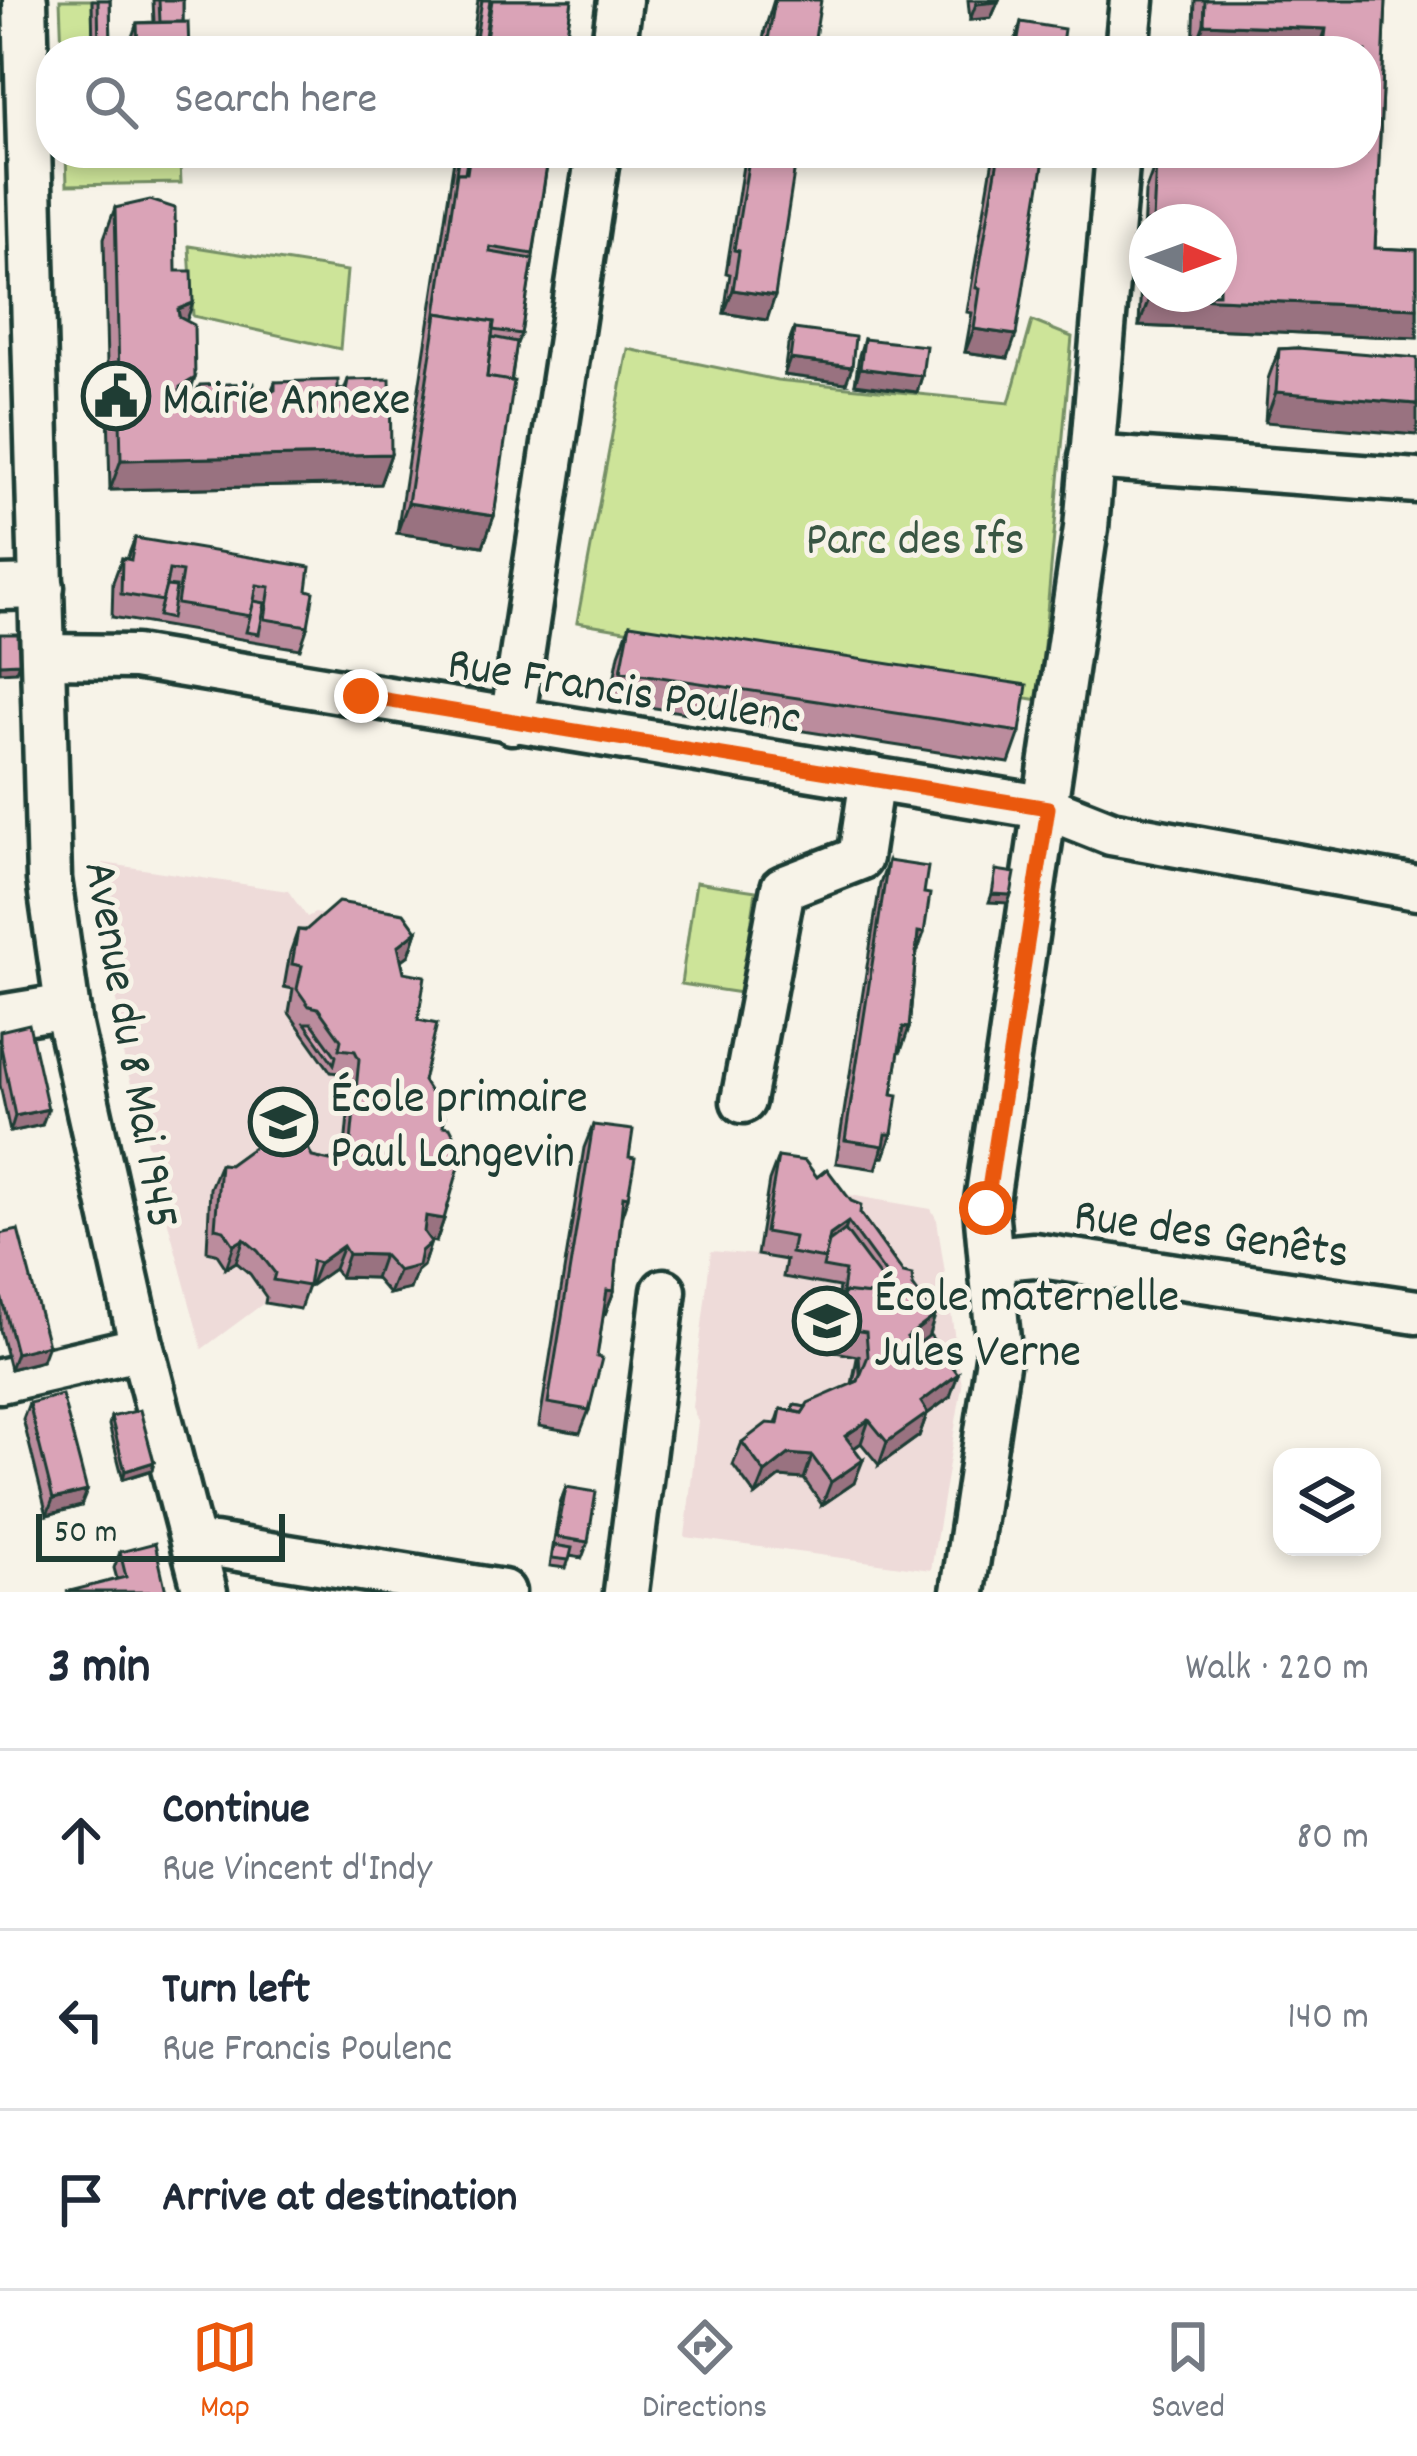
<!DOCTYPE html>
<html lang="en">
<head>
<meta charset="utf-8">
<style>
	:root { --surface:#fff; --page:#f6f6f7; --text:#1f2937; --muted:#747a83; --line:#e0e1e3; --accent:#ea580c }
	body { margin:0; font-family:Dekko,sans-serif; background:var(--page); color:var(--text) }
	.controls { position:absolute; right:36px; bottom:36px; display:grid; overflow:hidden; border-radius:24px; box-shadow:0 6px 18px #0003 }
	.controls button { width:108px; height:108px; display:grid; place-items:center; padding:0; border:0; border-bottom:3px solid var(--line); background:var(--surface); color:var(--text); font:60px sans-serif }
	.compass { position:absolute; left:1129px; top:204px; width:108px; height:108px; border-radius:50%; background:var(--surface); box-shadow:0 6px 18px #0003; rotate:91deg }
	.scale { position:absolute; left:36px; bottom:30px; width:249px; box-sizing:border-box; padding-left:12px; border:6px solid #1f3d34; border-top:0; font-size:33px; line-height:42px; white-space:nowrap; color:#1f3d34; -webkit-text-stroke:9px #f7f3e8; paint-order:stroke }
	.stop { position:absolute; width:36px; height:36px; margin:-27px; border:9px solid #ea580c; border-radius:50%; background:#fff }
	.stop.end { background:#ea580c; border-color:#fff; box-shadow:0 3px 12px #0008 }
	.list { margin:0; padding:0; list-style:none }
	h2 { display:flex; justify-content:space-between; align-items:center; height:156px; margin:0; padding:0 48px; font-size:51px }
	h2 small { font-size:39px; font-weight:400; color:var(--muted) }
	.list li { display:grid; grid-template-columns:78px 1fr auto; gap:36px; align-items:center; box-sizing:border-box; height:180px; padding:0 48px; border-top:3px solid var(--line) }
	.list b { display:block; font-size:45px; white-space:nowrap }
	.list p { margin:0; font-size:39px; white-space:nowrap; color:var(--muted) }
	.list em { font-size:39px; font-style:normal; color:var(--muted) }
	.icon { flex:none; width:66px; height:66px; fill:none; stroke:currentColor; stroke-width:2; stroke-linecap:round; stroke-linejoin:round }
	.map { position:relative; flex:none; width:1417px; height:1592px; overflow:hidden }
	.search { position:absolute; background:var(--surface); box-shadow:0 6px 18px #0003; left:36px; right:36px; top:36px; height:132px; display:flex; align-items:center; gap:30px; box-sizing:border-box; padding:0 42px; border-radius:48px; color:var(--muted); font-size:45px }
	.sheet { height:696px; background:var(--surface) }
	nav { display:flex; justify-content:space-around; align-items:center; box-sizing:border-box; height:168px; border-top:3px solid var(--line); background:var(--surface); font-size:33px; color:var(--muted) }
	nav a { display:grid; justify-items:center; gap:6px }
	nav .on { color:var(--accent) }
	.map>svg:first-child { display:block }
	.built { fill:#eedbd9 }
	.green { fill:#cde499; stroke:#769066; stroke-width:3 }
	.lines { fill:none; stroke-linecap:round; stroke-linejoin:round }
	.minor-casing { stroke:#1f3d34; stroke-width:51 }
	.minor { stroke:#f7f3e8; stroke-width:42 }
	.wall { fill:#bb8c9d; stroke:#1f3d34; stroke-width:3; fill-rule:evenodd }
	.shaded-wall { fill:#997280; stroke:#1f3d34; stroke-width:3 }
	.building { fill:#daa3b7; stroke:#1f3d34; stroke-width:3 }
	.route { stroke:#ea580c; stroke-width:15 }
	.labels { text-anchor:middle; stroke-width:10; stroke-linejoin:round; paint-order:stroke }
	.poi-label { font-size:48px; fill:#1f3d34; stroke:#f7f3e8; text-anchor:start }
	.park-label { font-size:48px; fill:#395643; stroke:#f7f3e8 }
	.street-label { font-size:48px; fill:#1f3d34; stroke:#f7f3e8 }
</style>
</head>
<body>
<div class="map">
<svg width="1417" height="1592" viewBox="0 0 1417 1592">
	<rect width="100%" height="100%" fill="#f7f3e8"/>
	<filter id="ink" filterUnits="userSpaceOnUse"><feTurbulence type="fractalNoise" baseFrequency=".00833" numOctaves="2"/><feDisplacementMap in="SourceGraphic" scale="24" xChannelSelector="R" yChannelSelector="G"/><feConvolveMatrix kernelMatrix="1 2 1 2 8 2 1 2 1" color-interpolation-filters="sRGB"/></filter>
	<g filter="url(#ink)">
		<g class="built">
			<path d="M103 863 288 891 307 917 315 913 363 924 409 955 390 969 409 1043 429 1047 425 1078 419 1077 455 1176 436 1242 419 1240 416 1256 423 1266 413 1274 410 1289 389 1294 375 1278 340 1277 334 1269 304 1285 300 1309 264 1303 202 1349 121 1047Z"/>
			<path d="M769 1181 931 1209 937 1220 962 1386 931 1570 685 1537 698 1421 692 1407 711 1251 757 1255Z"/>
		</g>
		<g class="green">
			<path d="M60 0H92L93 44 62 51Z"/>
			<path d="M66 153H95L97 164 180 162 181 183 67 185Z"/>
			<path d="M189 246 347 271 340 349 193 316Z"/>
			<path d="M1032 321 1072 337 1039 700 577 622 628 349 777 380 1009 403Z"/>
			<path d="M696 882 756 891 741 993 681 984Z"/>
		</g>
		<g class="lines">
			<defs>
				<g id="minor">
					<path d="M25 0 49 879 70 1026 142 1348 205 1592"/>
					<path d="M613 51 620 0"/>
					<path d="M1127 51 1132 0"/>
					<path d="M1091 457 1417 481"/>
					<path d="M0 588 42 587"/>
					<path d="M43 656 135 657 1048 808 1111 833 1417 888"/>
					<path d="M512 722 598 153"/>
					<path d="M0 1017 67 1006"/>
					<path d="M743 1101 783 888 860 858 872 778"/>
					<path d="M991 1259 1034 1255 1417 1312"/>
					<path d="M0 1381 142 1348"/>
					<path d="M195 1551 214 1545 503 1592"/>
					<path d="M626 1592 664 1291"/>
					<path d="M963 1592 999 1351 986 1208 1086 528 1118 153"/>
				</g>
			</defs>
			<use href="#minor" class="minor-casing"/>
			<use href="#minor" class="minor"/>
		</g>
		<g class="wall">
			<path d="M92 0H110L111 51H93Z"/>
			<path d="M153 0H183V22L189 51H127L137 23 154 22Z"/>
			<path d="M478 0H572L564 51H471Z"/>
			<path d="M774 0 813 51H761L765 29Z"/>
			<path d="M968 0H999L991 18 970 20Z"/>
			<path d="M1195 0H1386L1375 248 1417 250V338L1139 326 1145 192 1156 162 1204 164 1207 153H1366V51H1193ZM1147 222H1219V294H1147Z"/>
			<path d="M1021 22 1061 51H1012Z"/>
			<path d="M455 153H549L521 334 516 346 494 516 483 546 397 533Z"/>
			<path d="M745 153H797L767 320 724 313 730 274 726 273Z"/>
			<path d="M994 153H1045L1008 358 965 352 972 313 967 312Z"/>
			<path d="M115 208 186 321 190 395 188 399 254 392 263 397 271 392 275 382 344 390 348 380 391 454 380 484 110 490 104 238Z"/>
			<path d="M794 329 846 383 784 375 788 345Z"/>
			<path d="M864 339 922 376 917 392 855 384 859 355Z"/>
			<path d="M1298 348 1265 422 1268 379 1279 349Z"/>
			<path d="M135 538 307 590 308 626 300 649 112 617 113 582 122 558 127 559Z"/>
			<path d="M630 624 1020 732 1009 763 610 701 619 654Z"/>
			<path d="M888 861 916 955 909 1028 899 1051 892 1094V1134L884 1157H880L876 1169 836 1163 880 884Z"/>
			<path d="M298 930 417 931 409 955 401 960 418 1020 423 1081 443 1126 444 1219 436 1242 431 1241 423 1266 417 1271 410 1289 389 1294 375 1278 340 1277 334 1269 308 1286 300 1309 265 1303 266 1297 250 1274 236 1262 226 1268 216 1253 207 1251 210 1188 220 1164 229 1165 260 1143 263 1134 312 1157 330 1161 345 1148 351 1083 346 1074 331 1072 289 1013 293 989 284 987 290 953Z"/>
			<path d="M0 1031 42 1125 10 1132 0 1085Z"/>
			<path d="M593 1125 629 1157 628 1197 621 1218 614 1291 605 1314H603L589 1410 580 1433 539 1426 584 1148Z"/>
			<path d="M778 1157 817 1177 860 1213 913 1286 928 1337 950 1397 927 1414 919 1436 879 1465 861 1443 854 1448V1483L822 1505 804 1479 780 1477 756 1496 733 1465 742 1442 776 1424 781 1409 792 1411 794 1405 806 1407 852 1384 857 1358V1356L830 1351 839 1287 783 1277 786 1260 757 1255 769 1181Z"/>
			<path d="M0 1234 42 1361 10 1369 0 1330Z"/>
			<path d="M29 1403 81 1506 47 1515 23 1419Z"/>
			<path d="M111 1417 154 1462 152 1470 123 1479 109 1425Z"/>
			<path d="M566 1487 588 1542 582 1558 570 1556 566 1568 550 1566 560 1503Z"/>
			<path d="M120 1552 166 1592 117 1579 114 1568Z"/>
		</g>
		<g class="shaded-wall">
			<path d="M999 0 991 18 970 20 976 4Z"/>
			<path d="M1204 24 1326 29 1318 51H1194Z"/>
			<path d="M100 153H184L180 162 96 164Z"/>
			<path d="M733 290 775 296 767 320 724 313Z"/>
			<path d="M1150 296 1417 308V338L1139 326Z"/>
			<path d="M193 303 182 333 178 309Z"/>
			<path d="M974 329 1016 335 1008 358 965 352Z"/>
			<path d="M790 359 852 367 846 383 784 375Z"/>
			<path d="M860 368 922 376 917 392 855 384Z"/>
			<path d="M195 378 179 425 180 387Z"/>
			<path d="M1276 392 1417 404V435L1265 422Z"/>
			<path d="M391 454 380 484 110 490 121 460Z"/>
			<path d="M408 503 494 516 483 546 397 533Z"/>
			<path d="M19 663 16 671 0 672V664Z"/>
			<path d="M992 894 1011 895 1008 903 989 902Z"/>
			<path d="M417 931 409 955 389 970 398 946Z"/>
			<path d="M918 932 924 933 916 956Z"/>
			<path d="M903 1027 909 1028 901 1051 895 1050Z"/>
			<path d="M48 1109 42 1125 10 1132 15 1116Z"/>
			<path d="M886 1134H892L884 1157H880Z"/>
			<path d="M426 1216 444 1219 436 1242 418 1240Z"/>
			<path d="M848 1222 840 1245 825 1256 830 1235Z"/>
			<path d="M244 1239 236 1262 226 1268 234 1245Z"/>
			<path d="M431 1242 423 1266 417 1271 410 1289 389 1294 398 1271Z"/>
			<path d="M343 1246 334 1269 310 1286 319 1263Z"/>
			<path d="M348 1254 383 1255 375 1278 340 1277Z"/>
			<path d="M607 1290 614 1291 605 1314 599 1313Z"/>
			<path d="M935 1316 927 1340 899 1360 907 1337Z"/>
			<path d="M48 1345 42 1361 10 1369 16 1353Z"/>
			<path d="M958 1374 950 1397 927 1414 919 1436 879 1465 887 1442 921 1402Z"/>
			<path d="M869 1420 861 1443 837 1460 845 1436Z"/>
			<path d="M789 1454 812 1456 804 1479 780 1477 756 1496 765 1473Z"/>
			<path d="M863 1460 854 1483 822 1505 831 1482Z"/>
			<path d="M154 1462 152 1470 123 1479 125 1471Z"/>
			<path d="M87 1491 81 1506 47 1515 53 1499Z"/>
		</g>
		<g class="building">
			<path d="M98 0H110L111 51H99Z"/>
			<path d="M159 0H183V22H160Z"/>
			<path d="M482 0H490L483 51H474Z"/>
			<path d="M492 0H572L564 51H484Z"/>
			<path d="M775 0H821L813 51H766Z"/>
			<path d="M976 0H998L997 2 976 4Z"/>
			<path d="M1205 0H1386L1375 248 1417 250V308L1150 296V294H1219V222H1153L1156 162 1214 164V153H1366V51H1323L1326 29 1204 24Z"/>
			<path d="M188 22 189 51H138L137 23Z"/>
			<path d="M1021 22 1064 29 1061 51H1016Z"/>
			<path d="M459 153H468L465 173H457L455 180Z"/>
			<path d="M470 153H549L533 254 490 247V252L533 259 521 334 493 330 494 322 437 313 435 320 457 173H467Z"/>
			<path d="M750 153H797L775 296 733 290 739 251 734 250Z"/>
			<path d="M999 153H1045L1016 335 974 329 980 289 976 288Z"/>
			<path d="M150 200 175 208 176 271H192L193 303 178 309 179 317 194 325 195 378 180 387V393L185 389 190 395 185 399H192L200 385 254 383V392L263 391V397L275 390V382L338 380V391L345 390V395L348 380 390 379 391 454 121 460 115 208Z"/>
			<path d="M437 313 494 322 487 377 514 381 494 516 408 503Z"/>
			<path d="M794 329 855 337 852 367 790 359Z"/>
			<path d="M492 337 517 342 511 381 487 377Z"/>
			<path d="M864 339 926 346 922 376 860 368Z"/>
			<path d="M1298 348 1417 358V404L1276 392 1279 349Z"/>
			<path d="M135 538 310 567 307 590 314 592 308 626 265 619 270 587 257 585 251 616 177 604 182 572 169 570 163 601 121 594 122 558 131 560Z"/>
			<path d="M166 586 176 587 171 619 158 616Z"/>
			<path d="M254 601 265 603 259 634 246 632Z"/>
			<path d="M630 624 1027 685 1020 732 621 671Z"/>
			<path d="M0 634H18L19 663 0 664Z"/>
			<path d="M888 861 928 867 924 893 930 894 924 933 918 932 909 1028 903 1027 892 1094 898 1095 892 1134H886L884 1146 845 1140Z"/>
			<path d="M996 870 1015 873 1011 895 992 894Z"/>
			<path d="M338 902 404 913 417 931 398 946 404 972 425 976 418 1020 437 1024 423 1081 445 1116 443 1126 450 1127 463 1153 444 1219 426 1216 424 1232 431 1242 421 1251 418 1266 398 1271 383 1255 348 1254 343 1246 319 1263 312 1261 308 1286 273 1280 275 1273 258 1251 244 1239 234 1245 224 1230 215 1228 220 1164 229 1165 262 1141 263 1134 305 1141 312 1157 330 1161 351 1142 359 1059 355 1051 339 1049 341 1040 318 1008 309 1006 297 989 302 966 292 964 298 930 305 931Z"/>
			<path d="M305 1023H312L336 1056 334 1064Z"/>
			<path d="M29 1024 48 1109 15 1116 0 1042V1031Z"/>
			<path d="M593 1125 633 1130 629 1157 635 1158 628 1197 623 1196 614 1291 607 1290 597 1357 602 1358 589 1410 548 1403Z"/>
			<path d="M778 1157 805 1161 817 1177 827 1169 851 1201 861 1205 860 1213 903 1273 912 1275 913 1286 935 1316 907 1337 914 1347 930 1335 958 1374 921 1402 928 1413 887 1442 869 1420 845 1436 863 1460 831 1482 812 1456 789 1454 765 1473 742 1442 767 1423 778 1424 781 1409 802 1413 808 1403 858 1381 868 1356 866 1332 839 1328 844 1292 872 1295 891 1281 848 1222 830 1235 825 1259 791 1253 794 1237 765 1232Z"/>
			<path d="M18 1230 48 1345 16 1353 0 1292V1234Z"/>
			<path d="M845 1230 886 1285 872 1295 844 1292 841 1299 845 1271 823 1267 829 1242Z"/>
			<path d="M859 1354 860 1374 858 1381 853 1383Z"/>
			<path d="M62 1395 87 1491 53 1499 29 1403Z"/>
			<path d="M794 1405 806 1407 802 1413 793 1411Z"/>
			<path d="M140 1410 154 1462 125 1471 111 1417Z"/>
			<path d="M566 1487 596 1492 588 1542 557 1537Z"/>
			<path d="M155 1543 166 1592H66L126 1577 120 1552Z"/>
			<path d="M554 1545 572 1548 569 1560 552 1558Z"/>
		</g>
	</g>
	<g class="lines" filter="url(#ink)">
		<path class="route" d="M361 696 1048 808 986 1208"/>
	</g>
	<defs>
		<symbol id="civic-ring" viewBox="-11 -11 22 22"><circle r="9.5" fill="#f7f3e8" stroke="#1f3d34" stroke-width="1.5"/><path d="M-.6-6.5H3V-4.5H.6V-3L4-1V1h2V6H-6V1h2V-1L-.6-3ZM-1.2 2.5V6h2.4V2.5Z" fill="#1f3d34"/></symbol>
		<symbol id="school-ring" viewBox="-11 -11 22 22"><circle r="9.5" fill="#f7f3e8" stroke="#1f3d34" stroke-width="1.5"/><path d="M0-5L7-2L0 1L-7-2ZM-4 1L0 2.5L4 1V4Q0 6-4 4Z" fill="#1f3d34"/></symbol>
	</defs>
	<g fill-rule="evenodd">
		<use href="#civic-ring" x="78" y="358" width="76" height="76"/>
		<use href="#school-ring" x="245" y="1084" width="76" height="76"/>
		<use href="#school-ring" x="789" y="1283" width="76" height="76"/>
	</g>
	<g class="labels">
		<g class="poi-label">
			<text x="162" y="413">Mairie Annexe</text>
			<text x="330" y="1111">École primaire<tspan x="330" dy="55">Paul Langevin</tspan></text>
			<text x="874" y="1310">École maternelle<tspan x="874" dy="55">Jules Verne</tspan></text>
		</g>
		<g class="park-label">
			<text x="915" y="553">Parc des Ifs</text>
		</g>
		<g class="street-label">
			<text transform="translate(625 687) rotate(9)" y="17">Rue Francis Poulenc</text>
			<text transform="translate(135 1044) rotate(80)" y="17">Avenue du 8 Mai 1945</text>
			<text transform="translate(1212 1230) rotate(8)" y="17">Rue des Genêts</text>
		</g>
	</g>
</svg>
<div class="controls">
<button><svg class="icon" aria-label="layers" viewBox="0 0 24 24"><path d="M12 4l9 5-9 5-9-5zM3 14l9 5 9-5"/></svg></button>
</div>
<svg class="compass" viewBox="-18 -18 36 36"><path d="M0-13l5 13h-10z" fill="#e53935"/><path d="M0 13l5-13h-10z" fill="#747a83"/></svg>
<div class="scale">50 m</div>
<div class="stop" style="left:986px;top:1208px"></div>
<div class="stop end" style="left:361px;top:696px"></div>
<div class="search"><svg class="icon" aria-label="search" viewBox="0 0 24 24"><circle cx="10" cy="10" r="6"/><path d="M15 15l6 6"/></svg>Search here</div>
</div>
<section class="sheet">
<h2>3 min<small>Walk · 220 m</small></h2>
<ul class="list">
<li><svg class="icon" aria-label="ahead" viewBox="0 0 24 24"><path d="M12 20V5M6 11l6-6 6 6"/></svg><div><b>Continue</b><p>Rue Vincent d'Indy</p></div><em>80 m</em></li>
<li><svg class="icon" aria-label="left" viewBox="0 0 24 24"><path d="M17 20v-9H6M10 6l-5 5 5 5"/></svg><div><b>Turn left</b><p>Rue Francis Poulenc</p></div><em>140 m</em></li>
<li><svg class="icon" aria-label="arrive" viewBox="0 0 24 24"><path d="M6 21V4h12l-3 4 3 4H6"/></svg><div><b>Arrive at destination</b></div></li>
</ul>
</section>
<nav>
<a class="on"><svg class="icon" aria-label="map" viewBox="0 0 24 24"><path d="M3 6l6-2 6 2 6-2v14l-6 2-6-2-6 2zM9 4v14M15 6v14"/></svg>Map</a>
<a><svg class="icon" aria-label="directions" viewBox="0 0 24 24"><path d="M12 3l9 9-9 9-9-9zM9 14v-3h6M13 9l2 2-2 2"/></svg>Directions</a>
<a><svg class="icon" aria-label="saved" viewBox="0 0 24 24"><path d="M7 4h10v16l-5-4-5 4z"/></svg>Saved</a>
</nav>
</body>
</html>
